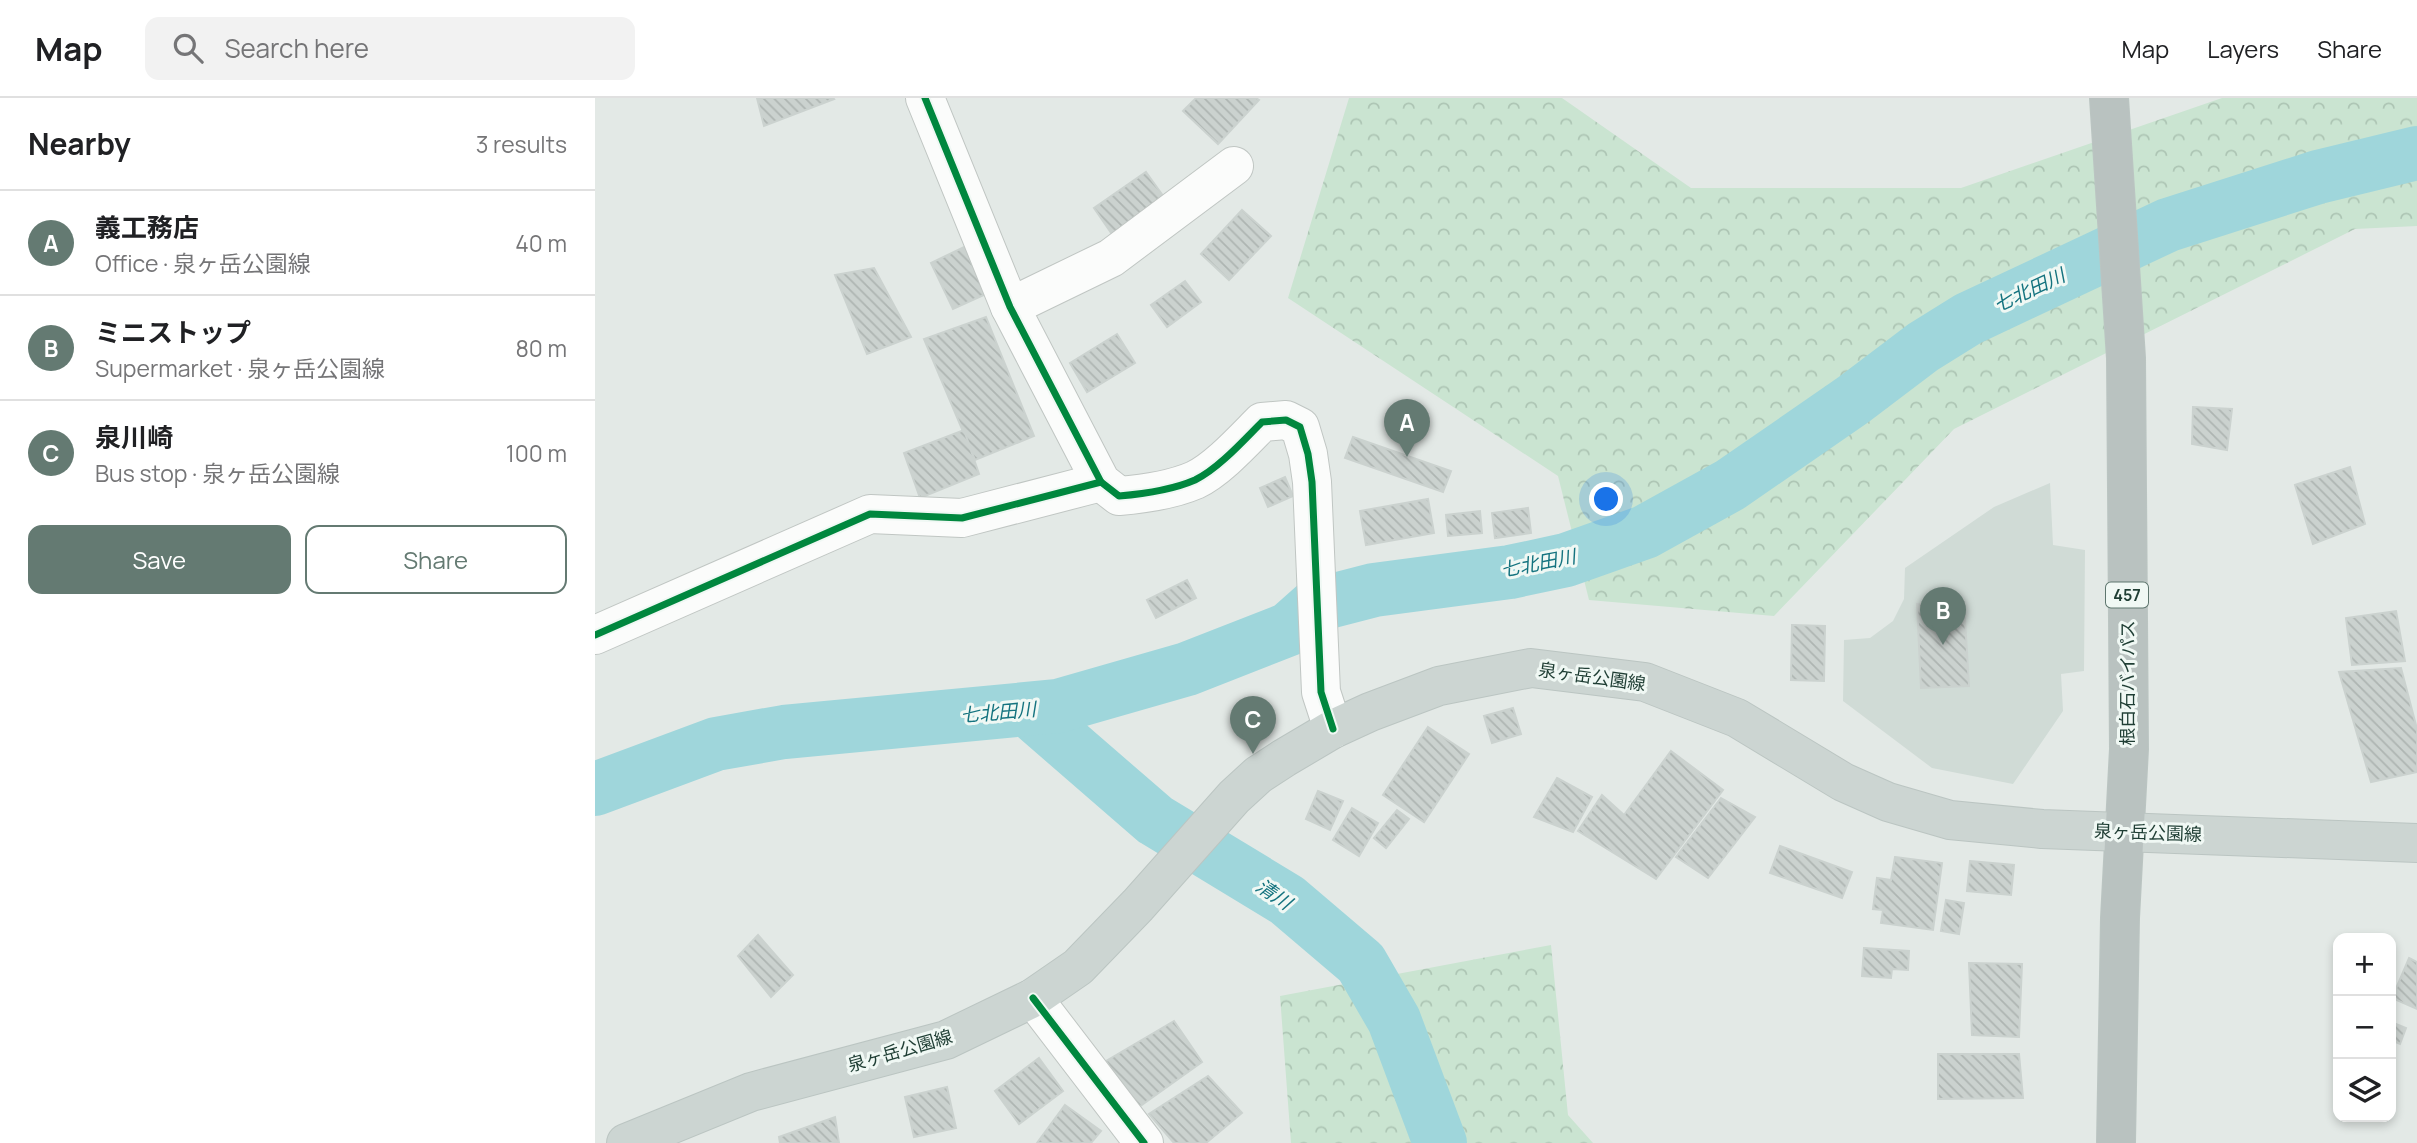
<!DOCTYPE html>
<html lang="en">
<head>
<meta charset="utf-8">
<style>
	:root { --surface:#fff; --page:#f2f2f2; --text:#202124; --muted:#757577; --line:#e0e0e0; --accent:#647a72 }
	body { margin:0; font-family:Manrope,"Noto Sans JP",sans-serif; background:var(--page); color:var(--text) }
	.controls { position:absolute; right:21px; bottom:21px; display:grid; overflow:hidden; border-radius:14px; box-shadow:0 4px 10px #0003 }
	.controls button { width:63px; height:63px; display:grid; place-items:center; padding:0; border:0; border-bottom:2px solid var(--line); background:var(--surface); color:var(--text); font:35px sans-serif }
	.you { position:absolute; left:1012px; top:402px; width:24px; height:24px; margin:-18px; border:5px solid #fff; border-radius:50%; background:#1a73e8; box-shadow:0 0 0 10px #1a73e833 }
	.badge { display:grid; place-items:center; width:46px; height:46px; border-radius:50%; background:var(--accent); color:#fff; font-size:23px; font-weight:700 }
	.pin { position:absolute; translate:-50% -58px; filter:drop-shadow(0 2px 4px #0008) }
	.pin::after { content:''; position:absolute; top:37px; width:24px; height:21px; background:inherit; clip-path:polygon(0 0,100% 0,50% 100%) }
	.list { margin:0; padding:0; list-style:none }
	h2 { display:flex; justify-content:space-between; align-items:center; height:91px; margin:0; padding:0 28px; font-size:30px }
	h2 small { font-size:23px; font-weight:400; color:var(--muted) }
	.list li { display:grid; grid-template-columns:46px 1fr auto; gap:21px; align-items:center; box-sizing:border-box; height:105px; padding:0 28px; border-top:2px solid var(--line) }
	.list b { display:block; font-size:26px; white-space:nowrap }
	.list p { margin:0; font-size:23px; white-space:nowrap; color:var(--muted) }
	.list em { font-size:23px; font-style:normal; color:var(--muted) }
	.actions { display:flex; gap:14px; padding:21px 28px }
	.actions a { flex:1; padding:16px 0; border:2px solid var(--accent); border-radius:14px; text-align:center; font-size:24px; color:var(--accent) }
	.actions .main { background:var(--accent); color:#fff }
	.icon { flex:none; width:38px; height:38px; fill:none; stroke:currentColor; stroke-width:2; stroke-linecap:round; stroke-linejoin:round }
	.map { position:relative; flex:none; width:1822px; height:1045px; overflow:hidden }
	header { display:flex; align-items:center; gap:42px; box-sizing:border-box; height:98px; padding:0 35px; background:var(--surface); border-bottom:2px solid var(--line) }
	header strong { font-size:33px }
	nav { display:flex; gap:38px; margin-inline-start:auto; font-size:24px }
	.search { width:490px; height:63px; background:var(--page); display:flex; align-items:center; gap:18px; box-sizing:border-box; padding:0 24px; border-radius:14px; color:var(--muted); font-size:26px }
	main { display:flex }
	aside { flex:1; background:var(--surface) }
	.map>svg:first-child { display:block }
	.built { fill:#d0dbd6 }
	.forest { fill:url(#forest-crowns) }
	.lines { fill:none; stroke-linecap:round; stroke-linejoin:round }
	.river { stroke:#9fd6db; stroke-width:54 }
	.building { fill:url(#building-back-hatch); stroke:#cbd2cf; stroke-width:2 }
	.minor-casing { stroke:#c0c6c3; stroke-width:40 }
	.major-casing { stroke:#bbc5c2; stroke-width:40 }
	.highway-casing { stroke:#bbc5c2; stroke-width:40 }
	.minor { stroke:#fbfcfb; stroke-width:38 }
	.major { stroke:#ccd5d2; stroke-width:38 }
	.highway { stroke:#b9c2c0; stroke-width:38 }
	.cycleway-casing { stroke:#f0f8f4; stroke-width:11 }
	.cycleway { stroke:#00873e; stroke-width:7 }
	.labels { text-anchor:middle; stroke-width:6; stroke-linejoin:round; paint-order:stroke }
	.shield { fill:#f0f8f4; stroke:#5e766e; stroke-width:2 }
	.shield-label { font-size:16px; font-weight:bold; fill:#1f3e34 }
	.street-label { font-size:18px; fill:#1f3e34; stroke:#f0f8f4 }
	.water-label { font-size:19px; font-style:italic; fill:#14737f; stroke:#f0f8f4 }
</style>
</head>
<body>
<header>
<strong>Map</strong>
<div class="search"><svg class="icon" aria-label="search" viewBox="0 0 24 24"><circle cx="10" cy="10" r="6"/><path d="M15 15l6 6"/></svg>Search here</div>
<nav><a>Map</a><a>Layers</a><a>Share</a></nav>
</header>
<main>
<aside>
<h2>Nearby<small>3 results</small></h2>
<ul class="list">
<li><span class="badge">A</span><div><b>義工務店</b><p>Office · 泉ヶ岳公園線</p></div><em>40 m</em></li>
<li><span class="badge">B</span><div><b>ミニストップ</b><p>Supermarket · 泉ヶ岳公園線</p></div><em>80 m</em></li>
<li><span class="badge">C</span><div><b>泉川崎</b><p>Bus stop · 泉ヶ岳公園線</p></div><em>100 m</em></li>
</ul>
<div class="actions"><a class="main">Save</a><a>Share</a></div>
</aside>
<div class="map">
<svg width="1822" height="1045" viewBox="0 0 1822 1045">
	<defs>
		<pattern id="forest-crowns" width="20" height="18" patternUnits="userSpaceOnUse" patternTransform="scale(1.75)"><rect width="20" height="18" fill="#cae4d1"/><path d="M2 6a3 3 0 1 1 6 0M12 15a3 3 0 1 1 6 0" fill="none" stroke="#adc5b4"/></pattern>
		<pattern id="building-back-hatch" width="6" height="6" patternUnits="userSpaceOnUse" patternTransform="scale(1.75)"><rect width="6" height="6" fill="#cbd2cf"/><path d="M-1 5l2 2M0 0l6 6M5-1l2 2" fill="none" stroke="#aeb5b2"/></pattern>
	</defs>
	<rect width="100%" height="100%" fill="#e3e9e6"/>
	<path class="built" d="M1455 385 1458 447 1490 452 1489 573 1466 576 1468 613 1418 686 1337 670 1248 603 1249 542 1275 540 1298 523 1309 501 1310 470 1399 409Z"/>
	<g class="forest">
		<path d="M754 0H967L1096 90H1366L1627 0H1822V128L1760 131 1359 331 1179 518 994 502 963 378 693 200Z"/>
		<path d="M956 847 973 1017 998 1045H696L685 898Z"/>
	</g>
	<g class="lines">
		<g class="river">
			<path d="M433 612 560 722 692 802 766 865 799 922 845 1045"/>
			<path d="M0 691 121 646 189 634 463 608 592 571 694 531 721 507 779 492 915 474 971 462 1050 434 1135 387 1258 302 1328 249 1373 221 1573 127 1723 79 1822 55"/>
		</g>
	</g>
	<g class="building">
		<path d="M162 0H238L239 1 169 28Z"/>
		<path d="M601 0H661L664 2 623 46 588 13Z"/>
		<path d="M551 74 571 102 519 139 499 110Z"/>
		<path d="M647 112 676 138 634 182 606 156Z"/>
		<path d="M369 149 391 196 358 211 336 165Z"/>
		<path d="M279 170 316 239 272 256 240 177Z"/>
		<path d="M590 183 606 204 572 229 556 207Z"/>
		<path d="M391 219 439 338 380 362 329 241Z"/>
		<path d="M522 236 540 265 492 294 475 265Z"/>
		<path d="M1598 309 1637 311 1632 352 1597 346Z"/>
		<path d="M369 332 384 376 325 400 309 355Z"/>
		<path d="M758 339 856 373 848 394 750 360Z"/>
		<path d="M1755 369 1770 426 1718 446 1700 387Z"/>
		<path d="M690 379 698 398 673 409 665 390Z"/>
		<path d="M833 401 839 435 771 447 765 413Z"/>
		<path d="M933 410 936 435 900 440 897 415Z"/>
		<path d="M885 413 887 435 853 438 851 417Z"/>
		<path d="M592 482 601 500 561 520 552 502Z"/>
		<path d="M1369 504 1374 588 1326 590 1322 506Z"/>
		<path d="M1801 513 1810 563 1757 567 1751 520Z"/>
		<path d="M1197 527 1230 528 1229 583 1196 582Z"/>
		<path d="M1806 570 1822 631V674L1776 684 1744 574Z"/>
		<path d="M918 610 926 636 897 645 889 618Z"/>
		<path d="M833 629 874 656 829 724 788 697Z"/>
		<path d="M1076 653 1128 692 1061 781 983 733 1007 697 1029 717Z"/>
		<path d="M962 680 997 699 978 734 939 719Z"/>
		<path d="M723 693 748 703 735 732 711 721Z"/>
		<path d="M1126 700 1160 719 1113 780 1081 759Z"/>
		<path d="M757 710 783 725 764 758 738 742Z"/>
		<path d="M802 712 814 721 791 750 779 740Z"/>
		<path d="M1185 748 1257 774 1247 800 1175 775Z"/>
		<path d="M1300 759 1347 765 1338 832 1286 825 1288 812 1278 811 1282 780 1296 782Z"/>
		<path d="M1375 763 1419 767 1416 797 1372 793Z"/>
		<path d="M1351 802 1369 805 1364 836 1346 833Z"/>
		<path d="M163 837 198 877 176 899 143 858Z"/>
		<path d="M1269 850 1314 853 1313 872 1297 871 1296 880 1267 878Z"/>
		<path d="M1814 860 1822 864V911L1797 900Z"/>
		<path d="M1374 865 1427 866 1424 939 1377 937Z"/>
		<path d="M579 923 607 964 541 1011 511 963Z"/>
		<path d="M1796 924 1811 930 1805 946 1796 942Z"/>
		<path d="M1343 956H1424L1428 1000 1343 1001Z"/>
		<path d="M444 960 468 993 424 1026 400 993Z"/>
		<path d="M613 978 647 1015 611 1045H579L554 1016Z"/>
		<path d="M352 989 361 1030 319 1039 310 999Z"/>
		<path d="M470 1007 506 1033 496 1045H442Z"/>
		<path d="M240 1019 244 1045H185L184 1039Z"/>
	</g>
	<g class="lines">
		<defs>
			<g id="minor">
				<path d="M330 0 415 209 506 384 524 398C548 396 577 392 600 382 623 371 649 342 667 324L691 322 705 329 713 356 717 384 726 594 738 631"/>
				<path d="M415 209 516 160 639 68"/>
				<path d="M0 537 275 416 367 420 506 384"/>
				<path d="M438 900 549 1045"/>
			</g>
			<path id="major" d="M31 1045 156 994 351 942 438 900 483 869 543 807 639 699 663 677 689 660 738 631 775 614 844 588 936 570 1050 584 1142 620 1248 684 1293 704 1355 722 1447 731 1822 745"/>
			<path id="highway" d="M1514 0 1531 260 1534 651 1525 820 1521 1045"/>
		</defs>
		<use href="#minor" class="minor-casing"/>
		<use href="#major" class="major-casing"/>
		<use href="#highway" class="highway-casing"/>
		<use href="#minor" class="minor"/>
		<use href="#major" class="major"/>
		<use href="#highway" class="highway"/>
		<defs>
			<g id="cycleway">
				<path d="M330 0 415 209 506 384 524 398C548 396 577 392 600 382 623 371 649 342 667 324L691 322 705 329 713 356 717 384 726 594 738 631"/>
				<path d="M0 537 275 416 367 420 506 384"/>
				<path d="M438 900 549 1045"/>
			</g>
		</defs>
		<use href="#cycleway" class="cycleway-casing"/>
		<use href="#cycleway" class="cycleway"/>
	</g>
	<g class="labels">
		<rect class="shield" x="1511" y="484.5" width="42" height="25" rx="5"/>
		<g class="shield-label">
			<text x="1532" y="503">457</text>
		</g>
		<g class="street-label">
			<text transform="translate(997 579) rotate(8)" y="6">泉ヶ岳公園線</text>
			<text transform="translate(1533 585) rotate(-90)" y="6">根白石バイパス</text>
			<text transform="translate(1553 735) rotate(2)" y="6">泉ヶ岳公園線</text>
			<text transform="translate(305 953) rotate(-16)" y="6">泉ヶ岳公園線</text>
		</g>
		<g class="water-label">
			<text transform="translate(1434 192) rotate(-25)" y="7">七北田川</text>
			<text transform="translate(943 465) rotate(-11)" y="7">七北田川</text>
			<text transform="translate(403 614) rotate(-5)" y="7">七北田川</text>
			<text transform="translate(679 796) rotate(34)" y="7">清川</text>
		</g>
	</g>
</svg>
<div class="controls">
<button>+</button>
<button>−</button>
<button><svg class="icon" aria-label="layers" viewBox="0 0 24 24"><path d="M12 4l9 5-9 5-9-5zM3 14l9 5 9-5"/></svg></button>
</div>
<div class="you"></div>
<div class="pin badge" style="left:812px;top:359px">A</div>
<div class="pin badge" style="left:1348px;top:547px">B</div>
<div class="pin badge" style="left:658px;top:656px">C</div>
</div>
</main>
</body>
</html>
